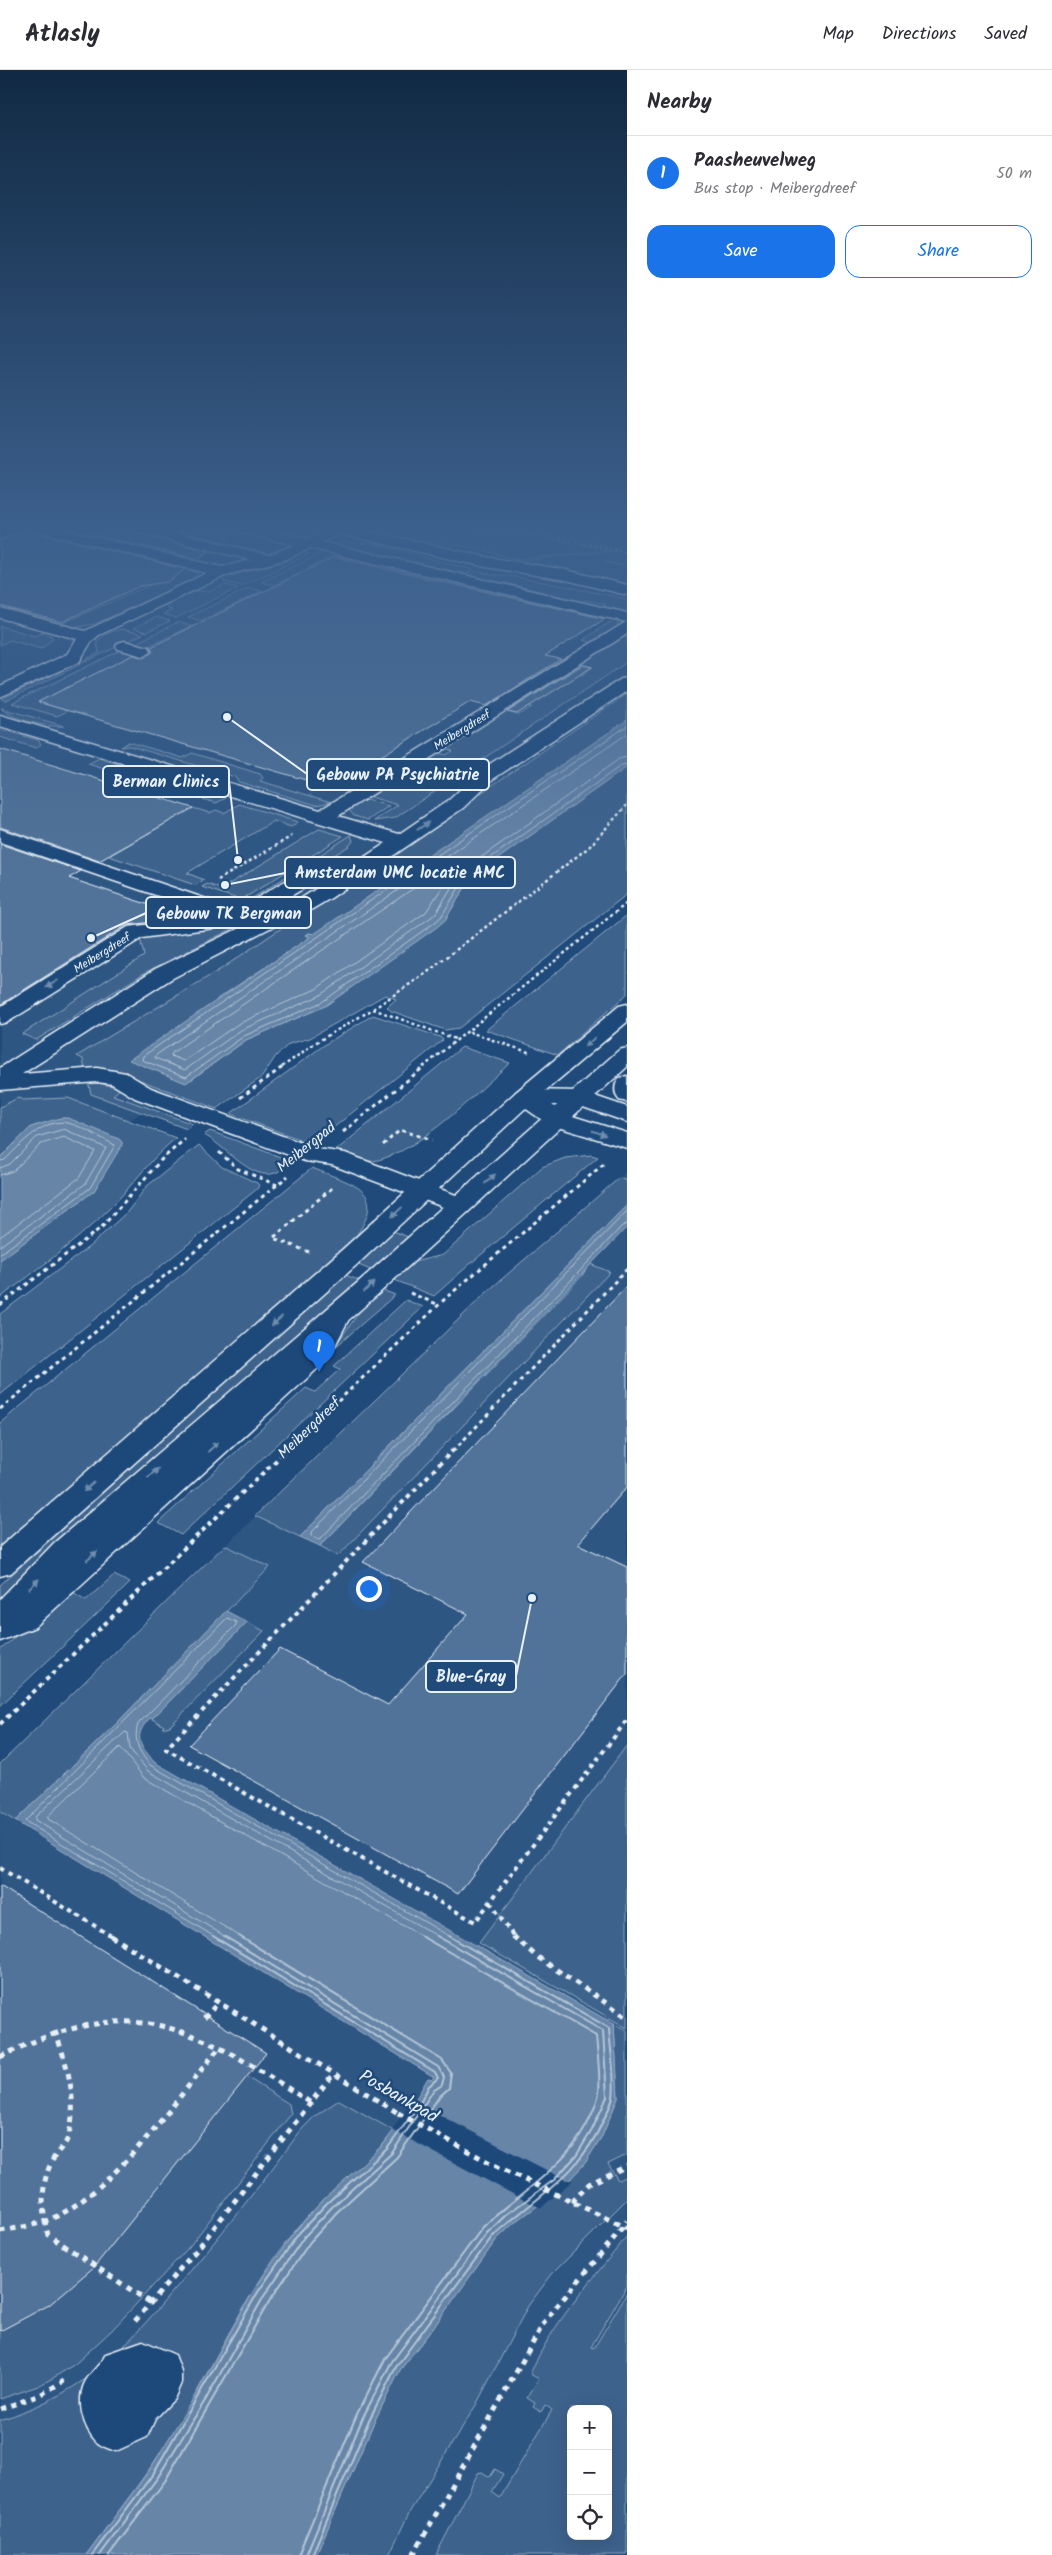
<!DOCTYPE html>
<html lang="en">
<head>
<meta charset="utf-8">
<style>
	:root { --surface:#fff; --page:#f2f2f3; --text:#2b2b33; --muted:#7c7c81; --line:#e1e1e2; --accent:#1a73e8 }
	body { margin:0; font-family:Kalam,sans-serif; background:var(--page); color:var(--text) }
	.controls { position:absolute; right:15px; bottom:15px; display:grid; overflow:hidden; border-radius:10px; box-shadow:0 5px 20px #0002 }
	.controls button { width:45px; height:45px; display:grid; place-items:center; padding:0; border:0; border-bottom:1px solid var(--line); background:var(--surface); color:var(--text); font:25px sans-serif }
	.you { position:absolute; left:368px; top:1518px; width:18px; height:18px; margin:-12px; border:4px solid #fff; border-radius:50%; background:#1a73e8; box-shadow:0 0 0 8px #1a73e833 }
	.badge { display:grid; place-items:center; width:32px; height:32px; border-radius:50%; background:var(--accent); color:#fff; font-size:16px; font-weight:700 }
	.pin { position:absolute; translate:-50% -41px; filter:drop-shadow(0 1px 2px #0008) }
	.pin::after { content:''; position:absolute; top:26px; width:18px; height:15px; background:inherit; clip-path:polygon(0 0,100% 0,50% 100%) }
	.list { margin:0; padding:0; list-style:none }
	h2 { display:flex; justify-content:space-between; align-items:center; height:65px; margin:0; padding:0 20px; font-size:21px }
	h2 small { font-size:16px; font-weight:400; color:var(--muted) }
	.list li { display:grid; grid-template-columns:32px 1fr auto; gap:15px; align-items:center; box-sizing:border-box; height:75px; padding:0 20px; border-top:1px solid var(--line) }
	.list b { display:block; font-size:19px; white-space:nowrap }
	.list p { margin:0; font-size:16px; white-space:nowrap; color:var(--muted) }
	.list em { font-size:16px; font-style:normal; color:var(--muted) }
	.actions { display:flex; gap:10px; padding:15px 20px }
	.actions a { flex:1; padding:11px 0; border:1px solid var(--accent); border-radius:15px; text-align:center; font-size:18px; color:var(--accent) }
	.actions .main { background:var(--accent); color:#fff }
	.icon { flex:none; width:28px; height:28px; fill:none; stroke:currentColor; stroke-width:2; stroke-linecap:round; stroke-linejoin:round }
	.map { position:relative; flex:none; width:627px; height:2485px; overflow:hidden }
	header { display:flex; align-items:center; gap:30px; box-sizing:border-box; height:70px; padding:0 25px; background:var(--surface); border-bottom:1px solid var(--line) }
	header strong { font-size:24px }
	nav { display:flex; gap:28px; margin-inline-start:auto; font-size:18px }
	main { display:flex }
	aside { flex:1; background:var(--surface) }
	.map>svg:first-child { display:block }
	.built { fill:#2e5683; fill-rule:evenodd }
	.green { fill:#3c628c; stroke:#92aac2; fill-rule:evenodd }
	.water { fill:#6685a7; stroke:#9ab0c7 }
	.pier { fill:#1f4a7a }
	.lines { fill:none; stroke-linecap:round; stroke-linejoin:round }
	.shore-far1 { stroke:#b4c6d8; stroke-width:1 }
	.shore { stroke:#b4c6d8; stroke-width:2 }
	.building { fill:#517399; stroke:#e8f1f8 }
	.minor-casing { stroke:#e8f1f8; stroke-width:3 }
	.major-casing { stroke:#e8f1f8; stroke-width:3 }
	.path-far4 { stroke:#e8f1f8; stroke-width:2; stroke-dasharray:2.5 2.5; stroke-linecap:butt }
	.path-far3 { stroke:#e8f1f8; stroke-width:2.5; stroke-dasharray:3 3; stroke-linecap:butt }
	.path-far2 { stroke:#e8f1f8; stroke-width:3; stroke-dasharray:4 4; stroke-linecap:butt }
	.path-far1 { stroke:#e8f1f8; stroke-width:4; stroke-dasharray:4.5 4.5; stroke-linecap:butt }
	.path { stroke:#e8f1f8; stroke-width:5; stroke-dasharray:5.5 5.5; stroke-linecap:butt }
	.minor { fill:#1f4a7a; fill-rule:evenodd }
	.major { fill:#1f4a7a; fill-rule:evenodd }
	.path-bridge { stroke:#e8f1f8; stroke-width:5; stroke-dasharray:5.5 5.5; stroke-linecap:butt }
	.oneway { fill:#6f8dac }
	.labels { text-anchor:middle; stroke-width:5; stroke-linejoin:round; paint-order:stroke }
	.far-street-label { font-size:12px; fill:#e8f1f8; stroke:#1f4a7a }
	.street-label { font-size:15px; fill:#e8f1f8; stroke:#1f4a7a }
	.near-street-label { font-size:18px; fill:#e8f1f8; stroke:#1f4a7a }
	.leader { fill:none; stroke:#e8f1f8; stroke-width:2 }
	.callout-dot { fill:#e8f1f8; stroke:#1f4a7a; stroke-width:2 }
	.callout { fill:#1f4a7a; stroke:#e8f1f8; stroke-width:2 }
	.callout-label { font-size:16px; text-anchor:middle; font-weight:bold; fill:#e8f1f8 }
</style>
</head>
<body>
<header>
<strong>Atlasly</strong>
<nav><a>Map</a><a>Directions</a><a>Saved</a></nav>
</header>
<main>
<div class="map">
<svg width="627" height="2485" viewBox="0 0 627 2485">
	<rect width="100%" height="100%" fill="#1f4a7a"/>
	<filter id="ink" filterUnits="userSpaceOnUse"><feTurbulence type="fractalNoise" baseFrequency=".02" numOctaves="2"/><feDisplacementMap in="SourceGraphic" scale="10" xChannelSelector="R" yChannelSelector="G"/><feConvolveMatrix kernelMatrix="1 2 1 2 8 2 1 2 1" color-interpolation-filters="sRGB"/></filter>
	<g filter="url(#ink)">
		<g class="built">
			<path d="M0 457H627V681L455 798 446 832 0 1140Z"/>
			<path d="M627 1101V2485H0V1694L488 1221ZM571 2339H608V2466H571Z"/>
		</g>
		<g class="green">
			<path d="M267 457H301L305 465 302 469Z"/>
			<path d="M366 457 522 464 611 480 516 489 473 478 406 468 403 469 369 461Z"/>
			<path d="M431 457H627V477H617L533 461Z"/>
			<path d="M343 472 374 474 474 500 462 507 447 503 444 500 411 492 400 493 333 477Z"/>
			<path d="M326 481 375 492 371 494 334 486 274 515 261 512Z"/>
			<path d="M617 481 627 484V491L620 495 604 492 627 497V516L516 491Z"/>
			<path d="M303 482 309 484 242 516 224 512 222 508 284 491Z"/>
			<path d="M188 498 198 504 195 508 95 554 78 557 61 554Z"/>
			<path d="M477 501 491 505H505L565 516 627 529V545L600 538 606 534 585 530 580 533 572 529 500 512 491 514 465 508Z"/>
			<path d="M225 515 238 518 176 548 163 544 172 540 167 538V534L195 521H211Z"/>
			<path d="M249 518 262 521 201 551 188 547Z"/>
			<path d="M156 547 170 551 146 562 133 558Z"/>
			<path d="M612 551 617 552 619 557 593 573 583 570Z"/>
			<path d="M178 552 191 556 147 577 134 574Z"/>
			<path d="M0 556 35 566 41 563 52 566V569L41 579 10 570 0 575Z"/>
			<path d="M122 559 143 564 5 631 2 629 99 583 97 572C105 562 111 562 122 559Z"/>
			<path d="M627 562V592L395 748 374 751 398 735 367 726 436 682 446 685 453 681 444 678 502 641 519 645 532 637 515 632 565 601 582 605 593 597 578 593Z"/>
			<path d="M121 580 135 584 38 632 67 641 57 646 12 633Z"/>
			<path d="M627 624V650L314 865 309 863 306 865 311 867 217 929 191 1010 246 970 325 936 445 850 467 814 475 805 627 697V824L459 958 445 960 391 941 387 937 396 929 385 925 310 968 289 974 276 986 262 1007 217 1039 121 1003 85 1001 83 989 77 986 221 899Z"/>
			<path d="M1 638 64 656C49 658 10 649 1 638Z"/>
			<path d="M0 659 38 670 41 674 36 678 0 667Z"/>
			<path d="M129 672 183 688 192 683 260 704 263 708 260 711 331 732 316 735 239 712 235 707 130 676 121 677Z"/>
			<path d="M99 688 226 728 216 733 88 694Z"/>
			<path d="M362 729 389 736 368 750 354 746 349 740Z"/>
			<path d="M239 734 298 752 291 757 274 751 187 803 204 810 195 815 109 786 193 738 210 743 216 740 224 743Z"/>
			<path d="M319 759 343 766 241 830 202 817 207 814 221 819Z"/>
			<path d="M351 765 353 771 349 776 252 835 245 833Z"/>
			<path d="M627 845V924L558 985 486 960Z"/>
			<path d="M237 854 240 855 146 902 36 970 22 964 144 886 140 868Z"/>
			<path d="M373 945 440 967 443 970 313 1074 230 1044 327 973Z"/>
			<path d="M462 977 510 993C477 1022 421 1080 378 1090 363 1094 348 1088 334 1082Z"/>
			<path d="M88 1011 121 1018 113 1025 193 1054 187 1059 91 1024Z"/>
			<path d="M18 1028 23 1030 68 1028 176 1068C151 1088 133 1115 110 1138 77 1171 38 1199 0 1228V1190L94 1121 122 1072 63 1048 31 1057 0 1088V1037Z"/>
			<path d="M210 1061 291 1091C286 1095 281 1101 275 1103 252 1112 223 1074 204 1065Z"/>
			<path d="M199 1075 222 1097 257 1113 259 1115 257 1119 0 1325V1244L90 1176 128 1141 147 1116Z"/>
			<path d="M591 1085 598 1087 470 1194 434 1226 392 1209 410 1193 443 1185 542 1097 565 1088Z"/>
			<path d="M312 1098C357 1116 391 1120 351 1173L0 1485V1353Z"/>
			<path d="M619 1108 627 1111V1135L300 1467 255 1446 488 1221Z"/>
			<path d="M393 1161 408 1167 389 1184 375 1202 354 1193Z"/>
			<path d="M590 1194 610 1202 338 1486 320 1476 581 1207Z"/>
			<path d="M343 1204 363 1212 349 1224 345 1223 75 1457 0 1532V1515L332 1217Z"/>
			<path d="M380 1219 395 1225 332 1280 368 1230Z"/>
			<path d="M406 1230 423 1237 181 1465 158 1453 306 1318 315 1322 340 1299 334 1296Z"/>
			<path d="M225 1475 270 1497 115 1655 15 1751 0 1742V1694Z"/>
			<path d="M114 1505 130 1513 0 1636V1580L69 1520 86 1530Z"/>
			<path d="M247 1552 264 1561 170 1656 162 1658 164 1656 152 1649Z"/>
			<path d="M627 1675V1958L479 1873Z"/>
			<path d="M614 1954 627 1960V2085L608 2094 618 2110 627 2106V2129L552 2204 528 2236 476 2335 409 2443 389 2485H316L374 2352 400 2300 436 2254 496 2170 514 2153 562 2118 585 2093 602 2066 618 2028Z"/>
			<path d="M0 1967 223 1992 289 2034 291 2044 189 2177 112 2260 75 2294 53 2308 38 2316 0 2329Z"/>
			<path d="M339 2030 394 2061C366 2098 324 2124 295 2161 246 2222 214 2295 174 2362 147 2405 116 2444 86 2485H0V2350C34 2339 66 2324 95 2302 124 2279 150 2248 174 2220 219 2168 261 2114 302 2059L315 2046Z"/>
			<path d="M627 2166V2216L591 2277 594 2278 627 2223V2485H436L478 2403 482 2402 490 2407 495 2399 503 2404 492 2422 500 2428 552 2340 545 2335 541 2342 533 2337 535 2333 527 2328 539 2309 530 2304C553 2251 592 2211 627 2166ZM571 2339H608V2466H571Z"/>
		</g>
		<g class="water">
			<path d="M627 650V697L475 805 467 814 445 850 437 857 325 936 246 970 186 1013 129 990 310 867 306 865 309 863 314 864Z"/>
			<path d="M60 1048H68L119 1069 122 1072V1075L94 1121 0 1190V1088L31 1057Z"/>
			<path d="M627 1135V1157L320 1476 300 1467Z"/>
			<path d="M226 1541 247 1552 152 1649 150 1648C132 1667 140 1674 154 1692L614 1954 618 2028 602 2066 585 2093 562 2118 514 2153 496 2170 436 2254 400 2300 374 2352 316 2485H86L149 2401 196 2324 254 2220 296 2160 324 2129 383 2075 414 2032 428 2008 431 2010 434 2007 15 1751 115 1655Z"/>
		</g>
		<path class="pier" d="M412 2031 566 2110H573L541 2138 524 2130 392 2060Z"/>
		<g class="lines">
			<g class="shore-far1">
				<path d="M627 656 143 986 142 990 186 1007 244 966 322 932 434 853 441 847 463 811 472 801 622 695 627 694"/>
				<path d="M627 664 156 985 155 988 185 1000 241 960 319 926 430 848 436 843 457 808 469 796 619 689 627 687"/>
				<path d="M460 787 463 788V791L451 804 426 842 316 919 238 954 184 991 171 986 172 983Z"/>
				<path d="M0 1091 5 1090C20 1075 44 1047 68 1053 84 1057 100 1068 115 1075L90 1118 0 1184"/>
				<path d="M0 1098 10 1094 37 1067 64 1059 106 1078 85 1114 0 1176"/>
				<path d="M0 1105 13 1101 41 1074 64 1067 95 1081 79 1108 0 1167"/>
				<path d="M627 1141 311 1463V1466L320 1469 577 1204 622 1156 627 1154"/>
				<path d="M215 1867 25 1751 227 1548 236 1552V1555L138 1654C133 1671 139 1682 150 1695L451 1867"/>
				<path d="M226 1867 35 1750V1747L125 1662 128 1663 130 1679 148 1701 439 1867"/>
				<path d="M241 1867 48 1749V1746L120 1677 144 1708 423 1867"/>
			</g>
			<g class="shore">
				<path d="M92 2485 153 2404 258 2222 299 2163 327 2133 387 2079 419 2035 429 2016 438 2008 435 2002 213 1866"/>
				<path d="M100 2485 158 2407 206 2329 264 2226 304 2167 332 2137 392 2083 433 2021 442 2015 444 2007 438 1997 224 1866"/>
				<path d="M109 2485 165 2411 270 2230 310 2172 337 2142 397 2087 439 2027 449 2018 451 2003 442 1990 239 1866"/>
				<path d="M298 2485 357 2344 385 2289 483 2157C528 2115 579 2092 598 2027 602 2015 597 1980 596 1966L421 1866"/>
				<path d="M306 2485 363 2347 391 2293 487 2163 507 2144 554 2110 576 2086 592 2060 607 2027 603 1961 437 1866"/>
				<path d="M312 2485 369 2350 396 2297 492 2167C536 2126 579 2107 604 2049 607 2042 612 2034 613 2027 616 2007 610 1979 609 1958L449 1866"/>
			</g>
		</g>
		<g class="building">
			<path d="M61 457H126L130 462 209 481 198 489Z"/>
			<path d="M163 457H229L235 462 222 472Z"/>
			<path d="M26 460 185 499 168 512 140 516 62 552 0 536V471Z"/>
			<path d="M334 487 605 549 545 586 561 589 486 636 470 632 330 717 38 632 133 585 144 588 153 582 151 577Z"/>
			<path d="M582 595 592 597 517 644 507 642Z"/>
			<path d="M0 679 193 738 99 791 0 757Z"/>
			<path d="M0 774 81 801 69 808 179 845 172 850 127 855 0 935Z"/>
			<path d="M627 1216V1417L578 1474 627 1497V1604L458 1824 189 1675 280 1579 388 1635 468 1544 363 1492Z"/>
			<path d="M0 1816 266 1983 95 2196 49 2235 0 2261Z"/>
		</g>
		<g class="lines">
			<defs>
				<g id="minor">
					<path d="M6 457H52L222 497 251 490 130 460 128 457H154L269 485 294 475 233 460 231 457H258L306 469 324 460 322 457H350L486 487 566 500 627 515V525L566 510 486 497 340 464 322 472 627 543V564L338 746 399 764 449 730 464 716 461 712 463 708 479 701 621 609 627 608V621L493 709 463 738 331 828 299 847 270 858 171 909 22 1004 97 998 126 1003 151 1018 318 1079 345 1083 469 1130 473 1135 469 1140 460 1143 451 1140 332 1095 305 1091 135 1028 112 1014 97 1012 0 1020V998L155 899 256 850 285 839 386 773 0 656V645L320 740 626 552 310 478 287 489 227 505 99 565 91 572 79 592 0 627V616L67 584 77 569 0 548V538L85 561 207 503 26 458 0 469V460Z"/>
					<path d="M124 571 149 577 151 581 143 586 118 579 116 576 118 573Z"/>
					<path d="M0 759 239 840C260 827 307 792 331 798L334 802 331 806 313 813 243 854 142 868 8 952 0 954V937L128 857 217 846 0 772Z"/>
					<path d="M627 1006V1032L619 1030C614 1023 614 1015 619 1008Z"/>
					<path d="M524 1020 580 1021 627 1037V1052L577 1035H552L566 1044 627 1063V1078L548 1054 516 1032 512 1027 516 1022Z"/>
					<path d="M337 1237 347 1239 351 1245 328 1289 35 1557 0 1571V1546L11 1541 306 1278 327 1239Z"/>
					<path d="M143 2271 175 2285 181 2301V2313L174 2329 155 2349 147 2367 116 2381C110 2379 103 2377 98 2373 82 2358 75 2327 87 2309 93 2300 101 2294 106 2284Z"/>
				</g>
				<g id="major">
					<path d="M627 934V952L532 1032 361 1191 11 1503 0 1506V1477L343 1179 516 1022 619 936Z"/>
					<path d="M627 978V997L376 1226 76 1489 12 1557 0 1561V1529L54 1473 356 1214 619 980Z"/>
				</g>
			</defs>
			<use href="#minor" class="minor-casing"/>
			<use href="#major" class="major-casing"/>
			<path class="path-far4" d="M470 460 544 465 627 482"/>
			<g class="path-far3">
				<path d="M218 810 292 766"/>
				<path d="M373 939 458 970"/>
				<path d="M469 962 531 983"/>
				<path d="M282 997 315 973 373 939 425 904 589 777 627 735"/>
				<path d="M423 997 627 833"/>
			</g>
			<g class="path-far2">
				<path d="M240 1028 284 996"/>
				<path d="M343 1062 425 996"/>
				<path d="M383 1075 400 1060 432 1070"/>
				<path d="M219 1082 238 1099 277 1115"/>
				<path d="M309 1182 273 1168 332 1118"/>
				<path d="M410 1223 439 1235"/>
				<path d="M0 1235 102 1157 161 1090 185 1069"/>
				<path d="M0 1339 288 1106"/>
				<path d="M286 1381 447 1227 606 1092"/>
				<path d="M453 1381 627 1199"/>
			</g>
			<g class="path-far1">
				<path d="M454 1379 166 1679 475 1852 627 1650"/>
				<path d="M0 1654 288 1379"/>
				<path d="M0 1798 113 1867"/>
				<path d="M490 1832 514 1867"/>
			</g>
			<g class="path">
				<path d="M111 1866 398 2043"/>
				<path d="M513 1866 536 1886 627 1947"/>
				<path d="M204 1948 218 1933"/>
				<path d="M55 1961C67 1994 79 2032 68 2067 66 2075 59 2079 55 2086 40 2110 41 2139 48 2165L151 2233"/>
				<path d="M0 1987C135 1919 195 1958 311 2033"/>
				<path d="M572 2132 589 2114 627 2096"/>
				<path d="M0 2161C17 2158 33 2156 48 2150 113 2124 175 2030 220 1977"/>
				<path d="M135 2251 199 2177 333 2004"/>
				<path d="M0 2339 40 2325 64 2311"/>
				<path d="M413 2485 545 2251C572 2217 601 2186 627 2151"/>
			</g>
			<use href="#minor" class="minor"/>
			<use href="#major" class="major"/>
			<path class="path-bridge" d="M398 2043 492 2094 627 2158"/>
		</g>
		<defs><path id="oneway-solid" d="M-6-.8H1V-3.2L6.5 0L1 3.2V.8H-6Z" transform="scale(1.25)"/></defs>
		<g class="oneway">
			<use href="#oneway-solid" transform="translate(423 756) rotate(-34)"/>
			<use href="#oneway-solid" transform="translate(52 914) rotate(148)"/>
			<use href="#oneway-solid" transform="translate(590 972) rotate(139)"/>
			<use href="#oneway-solid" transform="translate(599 1063) rotate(19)"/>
			<use href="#oneway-solid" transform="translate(490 1109) rotate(-42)"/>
			<use href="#oneway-solid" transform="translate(397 1142) rotate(137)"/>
			<use href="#oneway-solid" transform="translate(369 1217) rotate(-42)"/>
			<use href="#oneway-solid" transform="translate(277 1251) rotate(138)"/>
			<use href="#oneway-solid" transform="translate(213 1377) rotate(-42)"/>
			<use href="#oneway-solid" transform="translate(153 1403) rotate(-42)"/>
			<use href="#oneway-solid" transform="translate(89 1417) rotate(139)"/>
			<use href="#oneway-solid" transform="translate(92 1486) rotate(-42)"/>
			<use href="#oneway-solid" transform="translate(34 1514) rotate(-46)"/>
		</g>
	</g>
	<linearGradient id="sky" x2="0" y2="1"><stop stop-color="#112943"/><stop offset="0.57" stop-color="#3c608d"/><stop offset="1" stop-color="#3c608d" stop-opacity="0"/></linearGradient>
	<rect width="627" height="805" fill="url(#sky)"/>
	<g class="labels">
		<g class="far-street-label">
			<text transform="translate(462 660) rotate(-32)" y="4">Meibergdreef</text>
			<text transform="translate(102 883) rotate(-32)" y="4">Meibergdreef</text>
		</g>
		<g class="street-label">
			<text transform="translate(306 1077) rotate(-39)" y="5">Meibergpad</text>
			<text transform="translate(309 1358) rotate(-44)" y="5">Meibergdreef</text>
		</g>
		<g class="near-street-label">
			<text transform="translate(399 2026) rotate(30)" y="6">Posbankpad</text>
		</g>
	</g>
	<path class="leader" d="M227 647L307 704M238 790L229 711M225 815L285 803M91 868L146 843M532 1528L516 1606"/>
	<g class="callout-dot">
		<circle cx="227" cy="647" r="5"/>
		<circle cx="238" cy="790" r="5"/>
		<circle cx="225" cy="815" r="5"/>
		<circle cx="91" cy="868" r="5"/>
		<circle cx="532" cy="1528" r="5"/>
	</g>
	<g class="callout">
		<rect x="307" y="689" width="182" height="31" rx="5"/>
		<rect x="103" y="696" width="126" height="31" rx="5"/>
		<rect x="285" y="787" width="230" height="31" rx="5"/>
		<rect x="146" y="827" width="165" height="31" rx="5"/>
		<rect x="426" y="1591" width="90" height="31" rx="5"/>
	</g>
	<g class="callout-label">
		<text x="398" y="710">Gebouw PA Psychiatrie</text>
		<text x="166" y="717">Berman Clinics</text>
		<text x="400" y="808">Amsterdam UMC locatie AMC</text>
		<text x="229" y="849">Gebouw TK Bergman</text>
		<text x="471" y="1612">Blue-Gray</text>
	</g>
</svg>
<div class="controls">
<button>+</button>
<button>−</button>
<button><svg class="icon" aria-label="locate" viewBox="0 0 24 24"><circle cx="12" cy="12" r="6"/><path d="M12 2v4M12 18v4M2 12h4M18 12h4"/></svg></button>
</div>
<div class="you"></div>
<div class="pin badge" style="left:319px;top:1302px">1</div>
</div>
<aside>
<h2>Nearby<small></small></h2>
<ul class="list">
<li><span class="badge">1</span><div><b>Paasheuvelweg</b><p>Bus stop · Meibergdreef</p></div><em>50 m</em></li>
</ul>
<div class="actions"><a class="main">Save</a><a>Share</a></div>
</aside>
</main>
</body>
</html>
